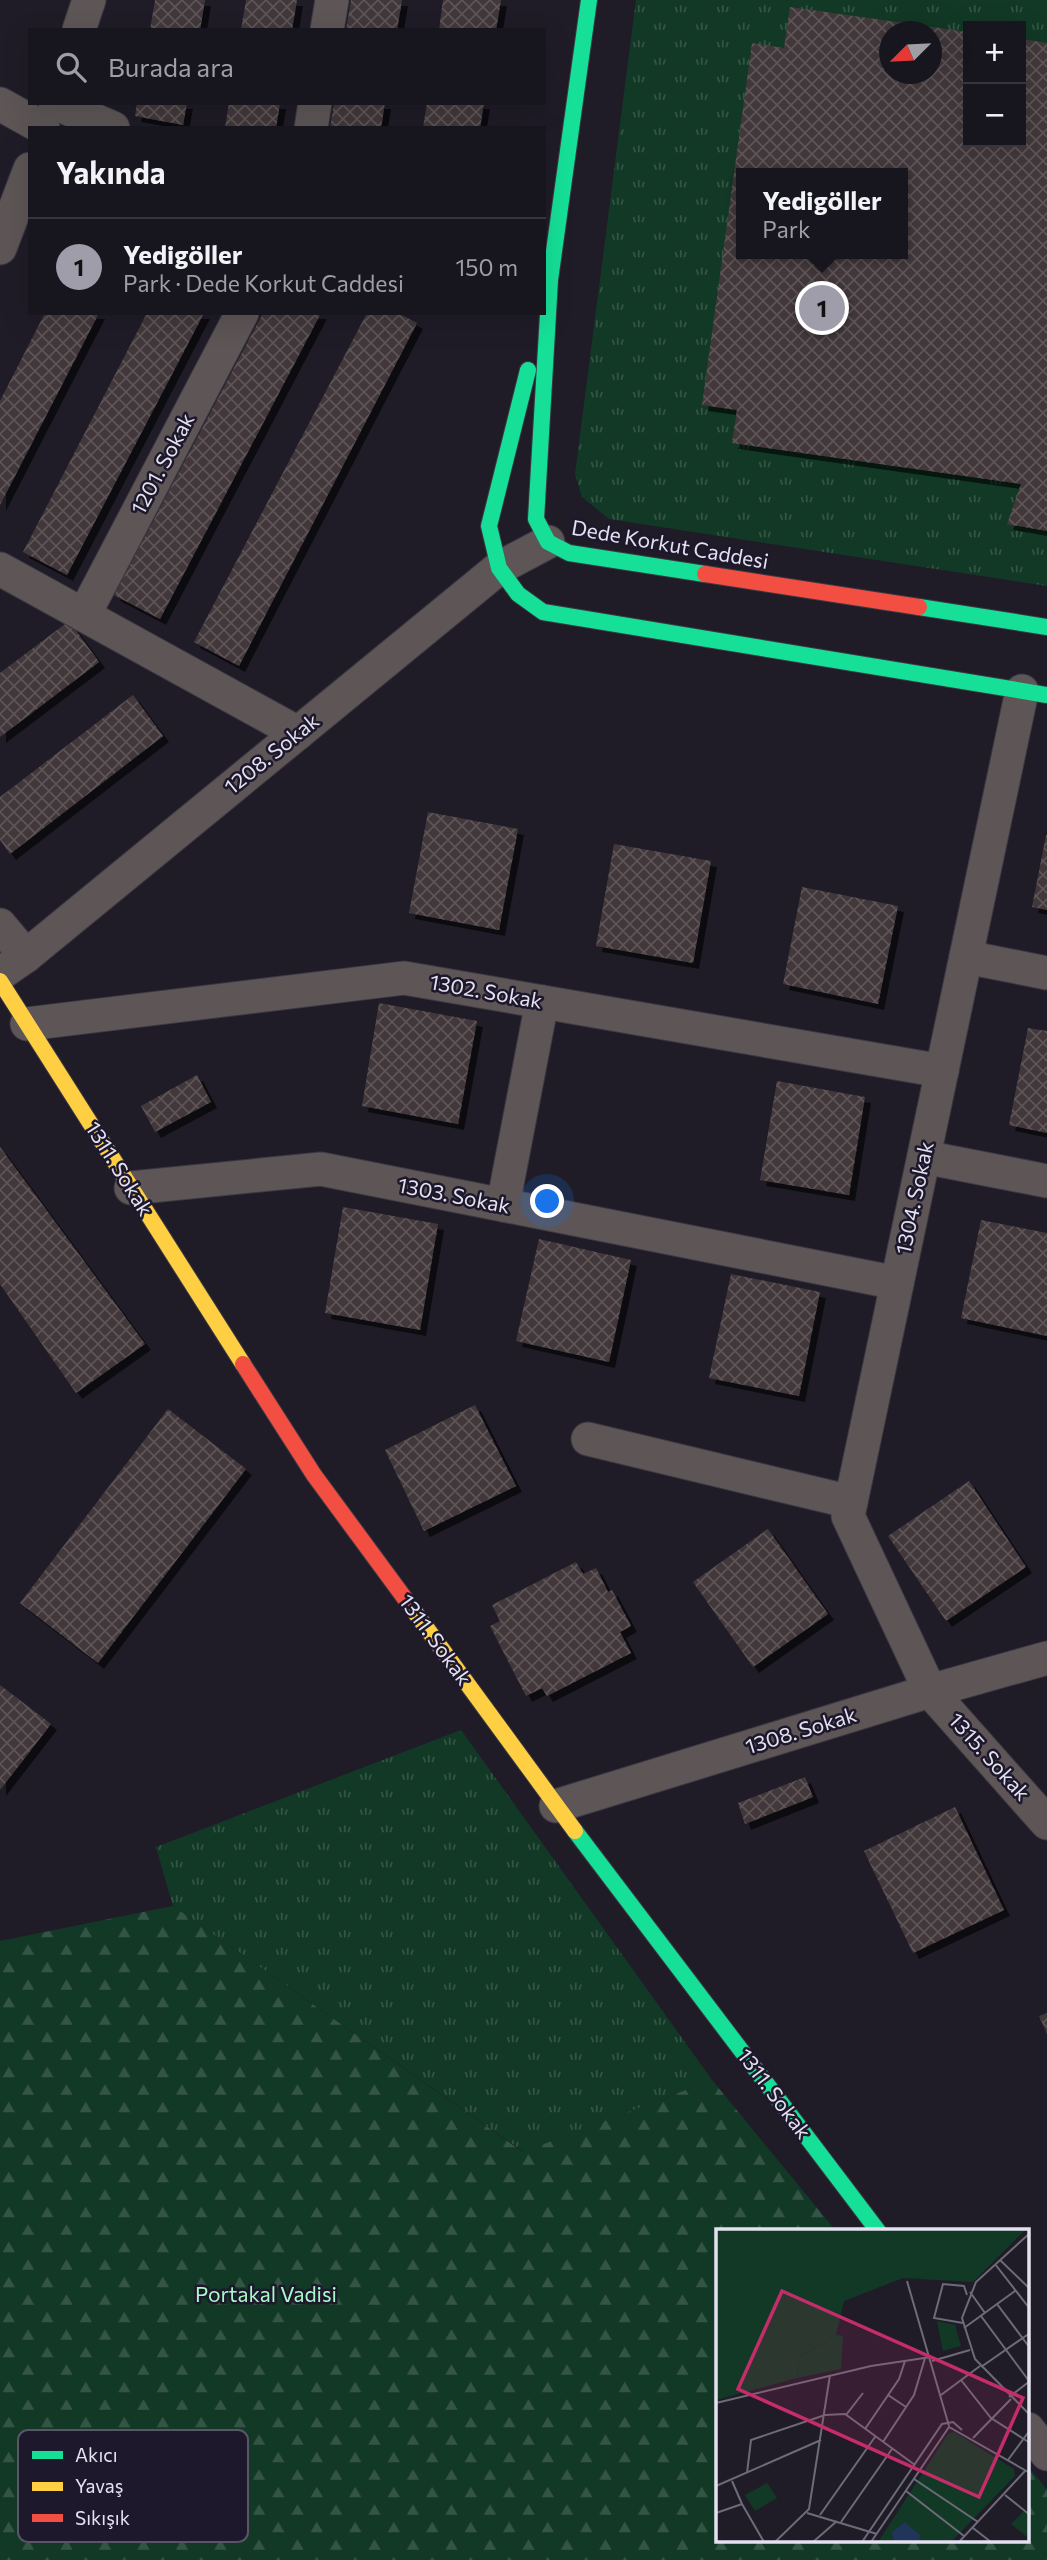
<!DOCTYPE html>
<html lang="tr">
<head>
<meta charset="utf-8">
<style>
	:root { --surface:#17151e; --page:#201e27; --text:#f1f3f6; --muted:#9e9fa4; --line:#36343c; --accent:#9f9daa }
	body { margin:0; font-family:Commissioner,sans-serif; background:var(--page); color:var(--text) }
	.controls { position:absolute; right:21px; top:21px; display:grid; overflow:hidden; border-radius:0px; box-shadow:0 7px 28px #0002 }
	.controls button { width:63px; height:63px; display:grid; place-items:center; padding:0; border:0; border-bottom:2px solid var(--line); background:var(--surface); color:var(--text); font:35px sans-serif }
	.compass { position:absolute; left:879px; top:21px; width:63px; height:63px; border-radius:50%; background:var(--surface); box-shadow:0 7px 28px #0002; rotate:246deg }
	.you { position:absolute; left:548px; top:1202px; width:24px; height:24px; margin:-18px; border:5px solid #fff; border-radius:50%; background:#1a73e8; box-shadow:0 0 0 10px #1a73e833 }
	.badge { display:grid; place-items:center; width:46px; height:46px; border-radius:50%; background:var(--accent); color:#111; font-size:23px; font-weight:700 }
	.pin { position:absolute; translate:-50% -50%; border:4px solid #fff; box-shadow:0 2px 7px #0006 }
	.popup { position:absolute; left:736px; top:168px; width:172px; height:91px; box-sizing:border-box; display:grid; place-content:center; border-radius:0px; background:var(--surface); filter:drop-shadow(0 2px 5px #0005); font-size:23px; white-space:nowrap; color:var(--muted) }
	.popup b { font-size:26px; color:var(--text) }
	.popup::after { content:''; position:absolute; left:50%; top:100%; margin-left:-14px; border:14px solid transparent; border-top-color:var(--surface) }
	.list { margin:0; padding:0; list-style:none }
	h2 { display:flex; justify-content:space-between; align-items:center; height:91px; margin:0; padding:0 28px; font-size:30px }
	h2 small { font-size:23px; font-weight:400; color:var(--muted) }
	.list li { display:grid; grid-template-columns:46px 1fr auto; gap:21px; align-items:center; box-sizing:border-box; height:98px; padding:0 28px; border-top:2px solid var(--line) }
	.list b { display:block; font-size:26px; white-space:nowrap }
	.list p { margin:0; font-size:23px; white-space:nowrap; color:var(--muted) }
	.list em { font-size:23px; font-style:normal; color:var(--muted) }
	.icon { flex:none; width:38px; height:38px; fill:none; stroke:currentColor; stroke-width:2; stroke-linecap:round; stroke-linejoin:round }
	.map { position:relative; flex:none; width:1047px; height:2560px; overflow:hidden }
	.search { position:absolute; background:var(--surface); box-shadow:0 7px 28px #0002; left:28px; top:28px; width:518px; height:77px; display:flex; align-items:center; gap:18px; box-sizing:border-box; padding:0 24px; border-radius:0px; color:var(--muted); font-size:26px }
	.panel { position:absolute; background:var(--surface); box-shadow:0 7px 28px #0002; left:28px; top:126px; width:518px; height:189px; border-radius:0px }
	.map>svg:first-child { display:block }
	.grass { fill:url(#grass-tufts); fill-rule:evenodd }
	.forest { fill:url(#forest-firs) }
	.building { fill:url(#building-cross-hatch); fill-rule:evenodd; filter:url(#shadow) }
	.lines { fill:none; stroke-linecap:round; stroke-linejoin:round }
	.street-casing { stroke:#3b3943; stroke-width:35 }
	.fast-casing { stroke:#3b3943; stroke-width:18 }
	.slow-casing { stroke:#3b3943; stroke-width:18 }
	.jam-casing { stroke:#3b3943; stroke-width:18 }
	.street { stroke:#5d5556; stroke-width:33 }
	.fast { stroke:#16e098; stroke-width:16 }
	.slow { stroke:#ffcf43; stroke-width:16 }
	.jam { stroke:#f24e42; stroke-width:16 }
	.labels { text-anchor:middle; stroke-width:5; stroke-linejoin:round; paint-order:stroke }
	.street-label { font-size:21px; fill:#e4e2f0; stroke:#1d182c }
	.park-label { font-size:21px; fill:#a8fac8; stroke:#1d182c }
	.inset-road { fill:none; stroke:#6e6b78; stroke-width:2 }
	.view { fill:#c52c6a; fill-opacity:0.15; stroke:#c52c6a; stroke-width:3.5 }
	.inset-edge { fill:none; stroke:#e4e2f0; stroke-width:3.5 }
	.key { fill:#1d182c; stroke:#595567; stroke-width:2 }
	.key-label { font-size:19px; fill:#e4e2f0 }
</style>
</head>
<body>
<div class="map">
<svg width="1047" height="2560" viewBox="0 0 1047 2560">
	<defs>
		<pattern id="grass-tufts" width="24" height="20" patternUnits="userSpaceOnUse" patternTransform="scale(1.75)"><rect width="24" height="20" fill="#123926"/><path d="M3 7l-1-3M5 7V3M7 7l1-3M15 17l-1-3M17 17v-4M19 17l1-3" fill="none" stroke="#345546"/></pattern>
		<pattern id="forest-firs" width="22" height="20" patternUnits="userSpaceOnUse" patternTransform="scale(1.75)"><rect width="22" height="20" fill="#123926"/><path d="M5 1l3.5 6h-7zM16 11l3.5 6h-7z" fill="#345546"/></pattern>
		<pattern id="building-cross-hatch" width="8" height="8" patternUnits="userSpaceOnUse" patternTransform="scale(1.75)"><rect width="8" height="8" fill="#42383a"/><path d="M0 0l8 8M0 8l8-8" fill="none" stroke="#5d5457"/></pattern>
		<filter id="shadow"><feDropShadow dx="6" dy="6" stdDeviation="0" flood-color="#0009"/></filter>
	</defs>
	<rect width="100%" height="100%" fill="#1f1c28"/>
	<g class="grass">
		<path d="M636 0H1047V586L609 519 582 497 575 474ZM968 26H1021V142H968ZM890 32H932V74H890ZM742 173H903V254H742Z"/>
		<path d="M461 1730 712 2080 524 2152 173 1906 156 1847Z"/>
	</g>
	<path class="forest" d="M173 1906 523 2152 712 2080 836 2231H718V2541H1028V2466L1047 2490V2560H0V1941Z"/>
	<g class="building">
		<path d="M155 0H205L200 30H150Z"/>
		<path d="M246 0H297L292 30H241Z"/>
		<path d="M351 0H402L397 30H346Z"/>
		<path d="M443 0H501L496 30H439Z"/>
		<path d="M790 7 968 32V142H1021V39L1047 43V531L1007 524 1021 484 732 443 737 410 702 405 752 43 784 48ZM890 32H932V74H890ZM742 173H903V254H742Z"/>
		<path d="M137 103H187L183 125 135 116Z"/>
		<path d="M229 103H280L276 128H225Z"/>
		<path d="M334 103H385L381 128H330Z"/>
		<path d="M427 103H484L480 128H423Z"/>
		<path d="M45 313H99L0 505V401Z"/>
		<path d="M147 313H204L67 575 23 552Z"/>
		<path d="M263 313H321L160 619 114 595Z"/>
		<path d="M367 313H398L417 323 239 666 194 642Z"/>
		<path d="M69 621 99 662 0 737V673Z"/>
		<path d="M133 695 163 736 10 854 0 840V797Z"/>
		<path d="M428 812 518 829 499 930 409 913Z"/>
		<path d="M1046 835H1047V910L1032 907Z"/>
		<path d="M614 844 711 861 693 963 596 946Z"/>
		<path d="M802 887 898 906 878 1004 783 984Z"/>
		<path d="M379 1003 477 1021 458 1124 362 1106Z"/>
		<path d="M1028 1028 1047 1031V1133L1009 1125Z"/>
		<path d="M197 1075 211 1102 155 1132 141 1106Z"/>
		<path d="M777 1081 865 1097 849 1195 760 1180Z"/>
		<path d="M0 1147 145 1344 76 1393 0 1284Z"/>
		<path d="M343 1207 438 1224 420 1330 325 1313Z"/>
		<path d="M981 1220 1047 1233V1336L961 1318Z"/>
		<path d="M539 1239 631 1260 609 1362 516 1341Z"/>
		<path d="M731 1274 820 1292 799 1396 709 1378Z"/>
		<path d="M475 1405 516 1486 424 1531 385 1450Z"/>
		<path d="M168 1409 246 1469 98 1663 20 1603Z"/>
		<path d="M969 1481 1026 1567 946 1621 888 1536Z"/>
		<path d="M768 1529 828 1614 753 1667 693 1582Z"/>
		<path d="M576 1562 583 1574 596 1568 608 1592 612 1590 631 1626 620 1632 631 1653 547 1696 542 1688 526 1696 490 1626 500 1621 492 1605Z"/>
		<path d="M0 1685 51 1724 0 1790Z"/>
		<path d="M805 1777 813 1797 745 1824 738 1803Z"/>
		<path d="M955 1807 1004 1910 913 1953 864 1851Z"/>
		<path d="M1047 2013V2034L1039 2016Z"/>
	</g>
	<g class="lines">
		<defs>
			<g id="street">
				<path d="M79 30 89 0"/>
				<path d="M327 30 332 0"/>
				<path d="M55 103 113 128"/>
				<path d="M0 104 43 128"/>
				<path d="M311 128 315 103"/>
				<path d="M0 248 30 169"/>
				<path d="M0 569 298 733"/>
				<path d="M84 615 242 313"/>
				<path d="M1022 691 848 1516 930 1691 1047 1823"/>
				<path d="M0 925 26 956"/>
				<path d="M966 957 1047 973"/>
				<path d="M0 974 26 956 499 568 548 542"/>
				<path d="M27 1024 404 978 942 1071"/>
				<path d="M924 1157 1047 1181"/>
				<path d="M131 1188 321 1169 897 1283"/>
				<path d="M503 1205 542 1002"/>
				<path d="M588 1439 851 1502"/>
				<path d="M556 1806 930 1691 1047 1658"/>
				<path d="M1028 2429 1047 2454"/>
			</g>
			<g id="fast">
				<path d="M589 0 550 280 536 519 548 542 569 553 705 574"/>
				<path d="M528 370 489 526 499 568 518 594 543 612 1047 695"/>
				<path d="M919 607 1047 627"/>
				<path d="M575 1831 878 2231"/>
			</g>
			<g id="slow">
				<path d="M0 981 243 1364"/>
				<path d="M406 1600 575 1831"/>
			</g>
			<g id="jam">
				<path d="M705 574 919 607"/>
				<path d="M243 1364 314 1475 406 1600"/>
			</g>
		</defs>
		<use href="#street" class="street-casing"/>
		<use href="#fast" class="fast-casing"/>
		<use href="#slow" class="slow-casing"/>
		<use href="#jam" class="jam-casing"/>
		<use href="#street" class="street"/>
		<use href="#fast" class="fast"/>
		<use href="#slow" class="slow"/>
		<use href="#jam" class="jam"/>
	</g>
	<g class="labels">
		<g class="street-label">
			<text transform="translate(163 464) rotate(-62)" y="7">1201. Sokak</text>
			<text transform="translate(670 545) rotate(10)" y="7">Dede Korkut Caddesi</text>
			<text transform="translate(272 754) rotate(-39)" y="7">1208. Sokak</text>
			<text transform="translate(486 992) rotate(10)" y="7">1302. Sokak</text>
			<text transform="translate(119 1169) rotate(58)" y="7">1311. Sokak</text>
			<text transform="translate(454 1196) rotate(11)" y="7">1303. Sokak</text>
			<text transform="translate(915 1198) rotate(-78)" y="7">1304. Sokak</text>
			<text transform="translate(435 1640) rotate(54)" y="7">1311. Sokak</text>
			<text transform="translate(801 1731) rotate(-17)" y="7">1308. Sokak</text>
			<text transform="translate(989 1757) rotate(48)" y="7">1315. Sokak</text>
			<text transform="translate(774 2094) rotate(53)" y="7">1311. Sokak</text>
		</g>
		<g class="park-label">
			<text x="266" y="2302">Portakal Vadisi</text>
		</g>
	</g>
	<g transform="translate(716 2229)">
		<rect width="313" height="313" fill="#1f1c28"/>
		<path d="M120 106 127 107 125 140 81 149 83 128ZM238 203 298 240 299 247 235 313H162L232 205ZM308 282 313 286 311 308 295 295Z" fill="#123926"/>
		<path d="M0 0H310L257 53 187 49 128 72 120 106 83 128 81 149 0 171Z" fill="#123926"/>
		<path d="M221 92 239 96 245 117 227 122ZM258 232 270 240 256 262 243 254ZM51 254 61 269 39 282 29 266Z" fill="#123926"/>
		<path d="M189 293 204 306 203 313H178L176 303Z" fill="#21355a"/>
		<path class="inset-road" d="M314 4 260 53 246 89 259 130 314 186M284 31 314 60M279 35 314 80M191 52 233 197M254 63 269 84M281 75 314 119M265 87 313 152M247 94 218 89 227 55 248 57 251 66M248 99 299 62M216 132 254 121M265 138 314 104M245 151 275 189 314 214M172 166 190 178M225 166 264 137M293 168 314 152M0 174 155 137 215 128M130 186 147 164M149 200 183 150 189 132M257 209 295 170M167 213 198 166 209 129M292 231 314 201M31 244 35 211 109 186 129 185 199 236M198 250 262 293M16 252 26 275M0 257 105 211M190 262 248 307M289 266 314 286M0 284 26 275 48 313M91 284 161 305M104 286 159 208M125 293 176 220M257 299 275 313M59 313 93 280 114 146M97 313 121 292M146 313 226 195 237 193 246 201M155 313 233 198 314 244M243 313 309 242"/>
		<path class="view" d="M66 62 307 169 263 268 22 160Z"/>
		<rect width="313" height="313" class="inset-edge"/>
	</g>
	<rect x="18" y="2430" width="230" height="112" rx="10" class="key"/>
	<rect x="32" y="2451" width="31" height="8" fill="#16e098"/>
	<rect x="32" y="2482" width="31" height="9" fill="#ffcf43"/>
	<rect x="32" y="2514" width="31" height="8" fill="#f24e42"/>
	<g class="key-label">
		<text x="75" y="2462">Akıcı</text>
		<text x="75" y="2493">Yavaş</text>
		<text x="75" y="2525">Sıkışık</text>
	</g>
</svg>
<div class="controls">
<button>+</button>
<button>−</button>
</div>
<svg class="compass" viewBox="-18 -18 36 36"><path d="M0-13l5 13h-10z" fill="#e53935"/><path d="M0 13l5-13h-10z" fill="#9e9fa4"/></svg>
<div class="you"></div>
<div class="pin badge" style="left:822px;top:308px">1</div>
<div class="popup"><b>Yedigöller</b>Park</div>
<div class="search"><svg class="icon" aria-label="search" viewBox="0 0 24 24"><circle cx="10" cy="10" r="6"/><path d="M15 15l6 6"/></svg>Burada ara</div>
<section class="panel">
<h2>Yakında<small></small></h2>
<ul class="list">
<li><span class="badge">1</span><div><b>Yedigöller</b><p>Park · Dede Korkut Caddesi</p></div><em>150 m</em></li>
</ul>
</section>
</div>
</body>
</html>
